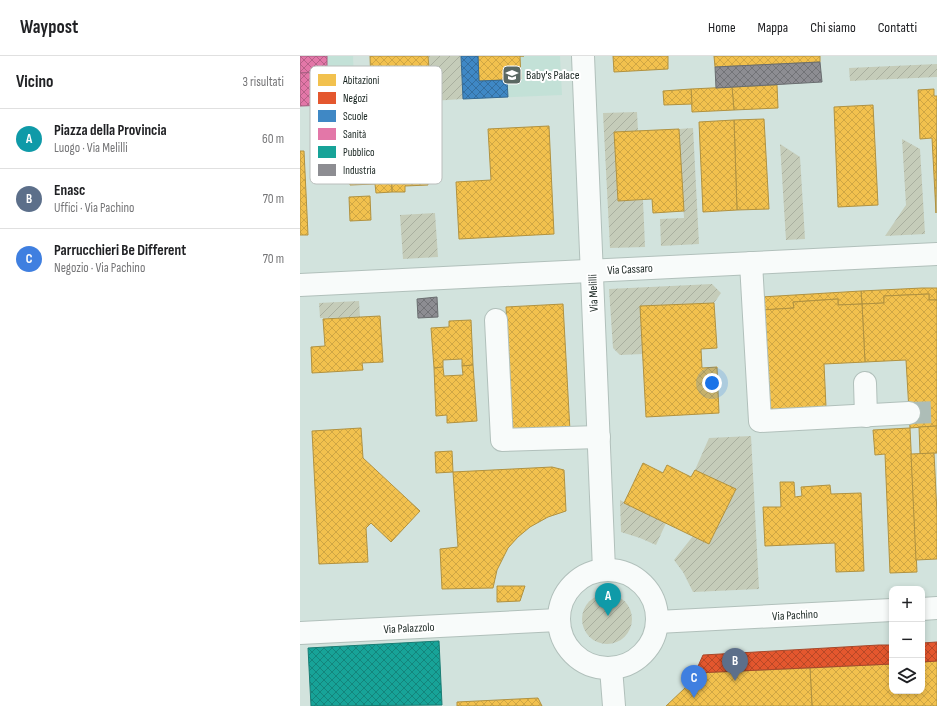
<!DOCTYPE html>
<html lang="it">
<head>
<meta charset="utf-8">
<style>
	:root { --surface:#fff; --page:#f6f6f6; --text:#202124; --muted:#757577; --line:#e0e0e0; --accent:#5a6863 }
	body { margin:0; font-family:"Sofia Sans Condensed",sans-serif; background:var(--page); color:var(--text) }
	.controls { position:absolute; right:12px; bottom:12px; display:grid; overflow:hidden; border-radius:8px; box-shadow:0 2px 6px #0003 }
	.controls button { width:36px; height:36px; display:grid; place-items:center; padding:0; border:0; border-bottom:1px solid var(--line); background:var(--surface); color:var(--text); font:20px sans-serif }
	.you { position:absolute; left:412px; top:327px; width:14px; height:14px; margin:-10px; border:3px solid #fff; border-radius:50%; background:#1a73e8; box-shadow:0 0 0 6px #1a73e833 }
	.badge { display:grid; place-items:center; width:26px; height:26px; border-radius:50%; background:var(--accent); color:#fff; font-size:13px; font-weight:700 }
	.pin { position:absolute; translate:-50% -33px; filter:drop-shadow(0 1px 2px #0008) }
	.pin::after { content:''; position:absolute; top:21px; width:14px; height:12px; background:inherit; clip-path:polygon(0 0,100% 0,50% 100%) }
	.list { margin:0; padding:0; list-style:none }
	h2 { display:flex; justify-content:space-between; align-items:center; height:52px; margin:0; padding:0 16px; font-size:17px }
	h2 small { font-size:13px; font-weight:400; color:var(--muted) }
	.list li { display:grid; grid-template-columns:26px 1fr auto; gap:12px; align-items:center; box-sizing:border-box; height:60px; padding:0 16px; border-top:1px solid var(--line) }
	.list b { display:block; font-size:15px; white-space:nowrap }
	.list p { margin:0; font-size:13px; white-space:nowrap; color:var(--muted) }
	.list em { font-size:13px; font-style:normal; color:var(--muted) }
	.icon { flex:none; width:22px; height:22px; fill:none; stroke:currentColor; stroke-width:2; stroke-linecap:round; stroke-linejoin:round }
	.map { position:relative; flex:none; width:637px; height:650px; overflow:hidden }
	header { display:flex; align-items:center; gap:24px; box-sizing:border-box; height:56px; padding:0 20px; background:var(--surface); border-bottom:1px solid var(--line) }
	header strong { font-size:19px }
	nav { display:flex; gap:22px; margin-inline-start:auto; font-size:14px }
	main { display:flex }
	aside { flex:1; background:var(--surface) }
	.map>svg:first-child { display:block }
	.built { fill:#c3e1d7 }
	.garden { fill:url(#garden-furrows) }
	.homes { fill:url(#homes-cross-hatch); stroke:#b19240 }
	.shops { fill:url(#shops-cross-hatch); stroke:#a7482a }
	.schools { fill:url(#schools-cross-hatch); stroke:#346a94 }
	.health { fill:url(#health-cross-hatch); stroke:#a65e80 }
	.public { fill:url(#public-cross-hatch); stroke:#187d74 }
	.industry { fill:url(#industry-cross-hatch); stroke:#6a6e70 }
	.lines { fill:none; stroke-linecap:round; stroke-linejoin:round }
	.minor-tunnel { stroke:#adbdb7; stroke-width:22; stroke-dasharray:22 11; stroke-linecap:butt }
	.minor-casing { stroke:#b1c0bb; stroke-width:24 }
	.minor { stroke:#f8fbfa; stroke-width:22 }
	.labels { text-anchor:middle; stroke-width:4; stroke-linejoin:round; paint-order:stroke }
	.poi-label { font-size:12px; fill:#192521; stroke:#fff; text-anchor:start }
	.street-label { font-size:12px; fill:#192521; stroke:#fff }
	.key { fill:#fff; stroke:#babebc; stroke-width:1 }
	.key-label { font-size:11px; fill:#192521 }
</style>
</head>
<body>
<header>
<strong>Waypost</strong>
<nav><a>Home</a><a>Mappa</a><a>Chi siamo</a><a>Contatti</a></nav>
</header>
<main>
<aside>
<h2>Vicino<small>3 risultati</small></h2>
<ul class="list">
<li><span class="badge" style="background:#0f9aa8">A</span><div><b>Piazza della Provincia</b><p>Luogo · Via Melilli</p></div><em>60 m</em></li>
<li><span class="badge" style="background:#5c6f8a">B</span><div><b>Enasc</b><p>Uffici · Via Pachino</p></div><em>70 m</em></li>
<li><span class="badge" style="background:#3f7fe0">C</span><div><b>Parrucchieri Be Different</b><p>Negozio · Via Pachino</p></div><em>70 m</em></li>
</ul>
</aside>
<div class="map">
<svg width="637" height="650" viewBox="0 0 637 650">
	<defs>
		<pattern id="garden-furrows" width="10" height="10" patternUnits="userSpaceOnUse"><rect width="10" height="10" fill="#c5ccb9"/><path d="M-1 1l2-2M0 10L10 0M9 11l2-2" fill="none" stroke="#a9af9f"/></pattern>
		<pattern id="homes-cross-hatch" width="8" height="8" patternUnits="userSpaceOnUse"><rect width="8" height="8" fill="#f2c14e"/><path d="M0 0l8 8M0 8l8-8" fill="none" stroke="#cfa644"/></pattern>
		<pattern id="shops-cross-hatch" width="8" height="8" patternUnits="userSpaceOnUse"><rect width="8" height="8" fill="#e4572e"/><path d="M0 0l8 8M0 8l8-8" fill="none" stroke="#b84827"/></pattern>
		<pattern id="schools-cross-hatch" width="8" height="8" patternUnits="userSpaceOnUse"><rect width="8" height="8" fill="#3f88c5"/><path d="M0 0l8 8M0 8l8-8" fill="none" stroke="#346fa0"/></pattern>
		<pattern id="health-cross-hatch" width="8" height="8" patternUnits="userSpaceOnUse"><rect width="8" height="8" fill="#e377a8"/><path d="M0 0l8 8M0 8l8-8" fill="none" stroke="#b76188"/></pattern>
		<pattern id="public-cross-hatch" width="8" height="8" patternUnits="userSpaceOnUse"><rect width="8" height="8" fill="#17a398"/><path d="M0 0l8 8M0 8l8-8" fill="none" stroke="#14857c"/></pattern>
		<pattern id="industry-cross-hatch" width="8" height="8" patternUnits="userSpaceOnUse"><rect width="8" height="8" fill="#8d8d92"/><path d="M0 0l8 8M0 8l8-8" fill="none" stroke="#727377"/></pattern>
	</defs>
	<rect width="100%" height="100%" fill="#d2e3dd"/>
	<g class="built">
		<path d="M0 0H53L55 48 0 50Z"/>
		<path d="M161 0H260L262 39 163 43Z"/>
	</g>
	<g class="garden">
		<path d="M128 0H161L163 43 131 45Z"/>
		<path d="M637 8V21L550 25 549 12Z"/>
		<path d="M337 56 338 75 314 76 318 145 343 144 345 191 310 192 303 57Z"/>
		<path d="M393 72 399 188 361 190 360 163 384 162 379 73Z"/>
		<path d="M602 83 620 93 625 178 585 180 606 149Z"/>
		<path d="M480 88 500 101 505 183 486 184Z"/>
		<path d="M135 157 138 201 103 203 100 159Z"/>
		<path d="M412 228 421 237 414 247 341 250 343 298 320 299 313 292 309 233Z"/>
		<path d="M59 245 60 261 20 262 19 247Z"/>
		<path d="M451 380 459 533 393 536 383 516 374 504 393 480 409 488 436 433 395 414 409 382Z"/>
		<path d="M320 444 366 467 356 489 340 482 321 476Z"/>
		<circle cx="307" cy="563" r="25"/>
	</g>
	<g class="homes">
		<path d="M70 0H128L130 25 71 28Z"/>
		<path d="M178 0H224H220L221 23 179 25Z"/>
		<path d="M313 0H368V13L314 16Z"/>
		<path d="M414 0H520V6L415 11Z"/>
		<path d="M477 29 478 52 434 54 432 31Z"/>
		<path d="M432 31 434 54 392 56 391 33Z"/>
		<path d="M391 33 392 48 364 49 363 35Z"/>
		<path d="M634 33V40H637L636 157 632 82 620 83 618 34Z"/>
		<path d="M573 49 578 149 538 151 534 51Z"/>
		<path d="M464 63 469 153 437 154 434 64Z"/>
		<path d="M434 64 437 154 403 156 399 66Z"/>
		<path d="M125 69 128 129 105 130V136H92L89 71Z"/>
		<path d="M249 70 254 178 159 183 156 126 191 124 188 73Z"/>
		<path d="M89 71 92 136 76 137 75 128 50 129 47 73Z"/>
		<path d="M379 73 384 155 353 157 352 143 318 145 314 76Z"/>
		<path d="M0 95H4L8 179H0Z"/>
		<path d="M70 140 71 164 50 165 49 141Z"/>
		<path d="M622 232H637V244H629V238L584 240V247L562 248 561 235Z"/>
		<path d="M561 235 562 248 538 249V243L493 246 494 252 461 254V241Z"/>
		<path d="M629 238V244H637V370L610 372 606 304 565 306 562 248 584 247V240Z"/>
		<path d="M538 243V249L562 248 565 306 524 308 526 351 467 354 461 254 494 252 493 246Z"/>
		<path d="M414 247 417 292 401 293 402 312 417 311 419 357 346 361 340 250Z"/>
		<path d="M263 248 270 375 213 378 206 251Z"/>
		<path d="M80 260 83 306 62 307 63 314 12 317 11 291 25 290 23 263Z"/>
		<path d="M171 264 173 309 162 310V303L143 304V311L134 312 131 272 149 271V265Z"/>
		<path d="M173 309 177 365 147 367V359L136 360 134 312 143 311 144 320 163 319 162 310Z"/>
		<path d="M637 370V397L620 398 619 371Z"/>
		<path d="M61 372 63 402 120 455 91 486 71 467 66 472 68 506 19 508 12 375Z"/>
		<path d="M610 372 617 516 590 517 585 398 575 399 573 374Z"/>
		<path d="M152 395 153 416 136 417 135 396Z"/>
		<path d="M634 397 637 457V503L616 504 611 398Z"/>
		<path d="M343 407 363 417 367 409 391 421 395 414 436 433 409 488 324 447Z"/>
		<path d="M252 411 264 414 266 455 248 461 230 471 218 481 208 492 197 514 193 532 142 533 140 493 158 491 153 416Z"/>
		<path d="M480 426H494L495 441 502 440 501 431 530 429 531 438 561 437 564 515 536 516 535 487 465 490 463 451H481Z"/>
		<path d="M197 530H225L220 545 197 546Z"/>
		<path d="M637 605V650H512L510 612 592 608V635H622V606Z"/>
		<path d="M510 612 512 650H366L385 632 395 617Z"/>
		<path d="M238 642 242 650H157V646Z"/>
	</g>
	<g class="shops">
		<path d="M637 586V605L622 606V587Z"/>
		<path d="M579 589H592V608L395 617 403 599Z"/>
	</g>
	<path class="schools" d="M161 0H178L179 25 207 24 208 41 163 43Z"/>
	<g class="health">
		<path d="M0 0H27V16L0 17Z"/>
		<path d="M27 16 29 49 0 50V17Z"/>
	</g>
	<path class="public" d="M139 585 142 649 11 650 8 592Z"/>
	<g class="industry">
		<path d="M520 6 522 26 416 32 415 11Z"/>
		<path d="M137 241 138 261 118 262 117 243Z"/>
	</g>
	<g class="lines">
		<path class="minor-tunnel" d="M609 357 637 356"/>
		<defs>
			<g id="minor">
				<path d="M283 0 304 514"/>
				<path d="M451 207 460 365 609 357"/>
				<path d="M0 229 637 198"/>
				<path d="M196 264 202 384 299 381"/>
				<path d="M565 327 566 360"/>
				<circle cx="308" cy="563" r="49"/>
				<path d="M622 553 637 552"/>
				<path d="M357 566 592 554"/>
				<path d="M0 577 258 564"/>
				<path d="M311 612 314 650"/>
			</g>
		</defs>
		<use href="#minor" class="minor-casing"/>
		<use href="#minor" class="minor"/>
	</g>
	<defs>
		<symbol id="school-square" viewBox="-11 -11 22 22"><rect x="-9" y="-9" width="18" height="18" rx="4" fill="#5a6863" stroke="#fff"/><path d="M0-5L7-2L0 1L-7-2ZM-4 1L0 2.5L4 1V4Q0 6-4 4Z" fill="#fff"/></symbol>
	</defs>
	<g fill-rule="evenodd">
		<use href="#school-square" x="201" y="8" width="22" height="22"/>
	</g>
	<g class="labels">
		<g class="poi-label">
			<text x="226" y="23">Baby's Palace</text>
		</g>
		<g class="street-label">
			<text transform="translate(330 213) rotate(-3)" y="4">Via Cassaro</text>
			<text transform="translate(293 237) rotate(-92)" y="4">Via Melilli</text>
			<text transform="translate(495 559) rotate(-3)" y="4">Via Pachino</text>
			<text transform="translate(109 572) rotate(-3)" y="4">Via Palazzolo</text>
		</g>
	</g>
	<rect x="10" y="10" width="132" height="118" rx="6" class="key"/>
	<rect x="18" y="18" width="18" height="12" fill="#f2c14e"/>
	<rect x="18" y="36" width="18" height="12" fill="#e4572e"/>
	<rect x="18" y="54" width="18" height="12" fill="#3f88c5"/>
	<rect x="18" y="72" width="18" height="12" fill="#e377a8"/>
	<rect x="18" y="90" width="18" height="12" fill="#17a398"/>
	<rect x="18" y="108" width="18" height="12" fill="#8d8d92"/>
	<g class="key-label">
		<text x="43" y="28">Abitazioni</text>
		<text x="43" y="46">Negozi</text>
		<text x="43" y="64">Scuole</text>
		<text x="43" y="82">Sanità</text>
		<text x="43" y="100">Pubblico</text>
		<text x="43" y="118">Industria</text>
	</g>
</svg>
<div class="controls">
<button>+</button>
<button>−</button>
<button><svg class="icon" aria-label="layers" viewBox="0 0 24 24"><path d="M12 4l9 5-9 5-9-5zM3 14l9 5 9-5"/></svg></button>
</div>
<div class="you"></div>
<div class="pin badge" style="left:308px;top:560px;background:#0f9aa8">A</div>
<div class="pin badge" style="left:435px;top:625px;background:#5c6f8a">B</div>
<div class="pin badge" style="left:394px;top:642px;background:#3f7fe0">C</div>
</div>
</main>
</body>
</html>
